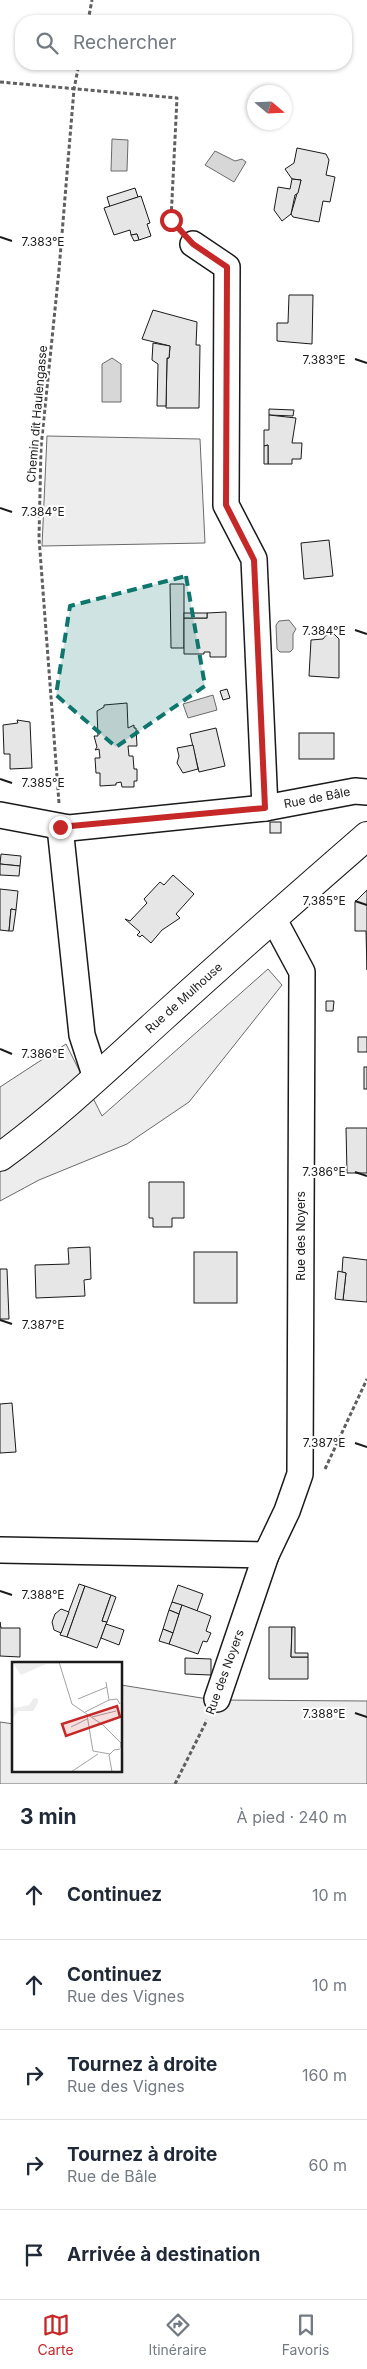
<!DOCTYPE html>
<html lang="fr">
<head>
<meta charset="utf-8">
<style>
	:root { --surface:#fff; --page:#f2f2f3; --text:#1f2937; --muted:#747a83; --line:#e0e1e3; --accent:#c62828 }
	body { margin:0; font-family:Inter,sans-serif; background:var(--page); color:var(--text) }
	.compass { position:absolute; left:247px; top:85px; width:45px; height:45px; border-radius:50%; background:var(--surface); box-shadow:0 1px 4px #0004; rotate:109deg }
	.stop { position:absolute; width:15px; height:15px; margin:-11px; border:4px solid #c62828; border-radius:50%; background:#fff }
	.stop.end { background:#c62828; border-color:#fff; box-shadow:0 1px 5px #0008 }
	.list { margin:0; padding:0; list-style:none }
	h2 { display:flex; justify-content:space-between; align-items:center; height:65px; margin:0; padding:0 20px; font-size:21px }
	h2 small { font-size:16px; font-weight:400; color:var(--muted) }
	.list li { display:grid; grid-template-columns:32px 1fr auto; gap:15px; align-items:center; box-sizing:border-box; height:90px; padding:0 20px; border-top:1px solid var(--line) }
	.list b { display:block; font-size:19px; white-space:nowrap }
	.list p { margin:0; font-size:16px; white-space:nowrap; color:var(--muted) }
	.list em { font-size:16px; font-style:normal; color:var(--muted) }
	.icon { flex:none; width:28px; height:28px; fill:none; stroke:currentColor; stroke-width:2; stroke-linecap:round; stroke-linejoin:round }
	.map { position:relative; flex:none; width:367px; height:1784px; overflow:hidden }
	.search { position:absolute; background:var(--surface); box-shadow:0 1px 4px #0004; left:15px; right:15px; top:15px; height:55px; display:flex; align-items:center; gap:12px; box-sizing:border-box; padding:0 18px; border-radius:20px; color:var(--muted); font-size:19px }
	.sheet { height:515px; background:var(--surface) }
	nav { display:flex; justify-content:space-around; align-items:center; box-sizing:border-box; height:70px; border-top:1px solid var(--line); background:var(--surface); font-size:14px; color:var(--muted) }
	nav a { display:grid; justify-items:center; gap:2px }
	nav .on { color:var(--accent) }
	.map>svg:first-child { display:block }
	.built { fill:#ededed; stroke:#6a6a6a }
	.water { fill:#d7d7d7; stroke:#6a6a6a }
	.building { fill:#e6e6e6; stroke:#1a1a1a }
	.lines { fill:none; stroke-linecap:round; stroke-linejoin:round }
	.minor-casing { stroke:#1a1a1a; stroke-width:28 }
	.major-casing { stroke:#1a1a1a; stroke-width:30 }
	.path { stroke:#5f5f5f; stroke-width:3; stroke-dasharray:4 2.5; stroke-linecap:butt }
	.minor { stroke:#fff; stroke-width:25 }
	.major { stroke:#fff; stroke-width:28 }
	.route { stroke:#c62828; stroke-width:6 }
	.marked { fill:#0f766e; fill-opacity:0.2; stroke:#0f766e; stroke-width:4; stroke-dasharray:10 6; stroke-linejoin:round }
	.ticks { fill:none; stroke:#1a1a1a; stroke-width:2 }
	.labels { text-anchor:middle; stroke-width:4; stroke-linejoin:round; paint-order:stroke }
	.street-label { font-size:12px; fill:#1a1a1a; stroke:#fff }
	.inset-road { fill:none; stroke:#a3a3a3; stroke-width:1 }
	.view { fill:#c62828; fill-opacity:0.15; stroke:#c62828; stroke-width:2.5 }
	.inset-edge { fill:none; stroke:#1a1a1a; stroke-width:2.5 }
	.ticks-label { font-size:12px; text-anchor:middle; fill:#1a1a1a; stroke:#fff; stroke-width:4; stroke-linejoin:round; paint-order:stroke }
</style>
</head>
<body>
<div class="map">
<svg width="367" height="1784" viewBox="0 0 367 1784">
	<rect width="100%" height="100%" fill="#fff"/>
	<g class="built">
		<path d="M47 436 200 439 205 543 42 546Z"/>
		<path d="M268 969 282 985 189 1102 127 1144 39 1180 0 1201V1087L66 1044 102 1116Z"/>
		<path d="M121 1685 214 1700 367 1701V1784H0V1722L14 1724V1770H121Z"/>
	</g>
	<g class="water">
		<path d="M112 139 128 140 127 171H111Z"/>
		<path d="M215 151 235 161 242 159 246 162 234 182 205 165Z"/>
		<path d="M112 358 121 364V402H102V364Z"/>
		<path d="M289 620 296 629 293 634V649L290 652H280L277 649 276 625 279 621Z"/>
		<path d="M213 695 217 710 188 718 183 704Z"/>
	</g>
	<g class="building">
		<path d="M297 148 326 154 329 160 326 175 335 177 330 202 323 201 319 222 293 217 291 214 301 180 292 179 285 169 294 163Z"/>
		<path d="M292 179 301 180 298 193 295 195 291 214 282 221 274 210 278 187 290 189Z"/>
		<path d="M135 188 138 197 110 207 107 197Z"/>
		<path d="M141 196 150 223 147 224 151 236 139 240 137 234 131 235 130 230 114 235 104 208Z"/>
		<path d="M137 234 139 240 134 241 131 235Z"/>
		<path d="M289 295H313L312 344 277 341V323H288Z"/>
		<path d="M153 310 197 322 196 345H200L199 408H166L167 358H169L170 346 142 339Z"/>
		<path d="M153 343 170 346 169 358H167L166 406H157L158 364 152 360Z"/>
		<path d="M269 409 294 410 293 416 269 415Z"/>
		<path d="M269 415 296 418 292 443H302L301 459H292V464H268V445L264 446V430H269Z"/>
		<path d="M268 445V464H264V446Z"/>
		<path d="M329 540 333 576 304 579 301 543Z"/>
		<path d="M170 584H184V648H171Z"/>
		<path d="M226 612V657H210V652H204V654H184V618H207V613Z"/>
		<rect x="184" y="613" width="23" height="5"/>
		<path d="M327 634H334L339 639V678L309 676 311 640 323 639Z"/>
		<path d="M227 689 230 698 223 700 220 691Z"/>
		<path d="M127 703 128 728 134 725V728H136L137 746H128L129 756H133L134 769H137V781H134V787H122L121 782 116 783V785L100 786V773H96L95 758H100L99 749 95 750 97 747 94 736H98L97 711 104 707V705Z"/>
		<path d="M17 720 30 722 32 768 10 769V754H4L3 725 18 723Z"/>
		<path d="M216 728 225 766 199 772 190 734Z"/>
		<rect x="299" y="733" width="35" height="26"/>
		<path d="M193 745 198 769 183 773 177 763 179 756 177 748Z"/>
		<rect x="270" y="822" width="11" height="11"/>
		<path d="M1 854 21 856 20 866 0 864Z"/>
		<path d="M0 864 20 866 19 876 0 875Z"/>
		<path d="M173 875 194 894 176 914 180 918 162 930 151 943 142 935 140 937 137 935 140 932 125 919 130 921 147 903 144 899 160 882 164 885Z"/>
		<path d="M0 889 18 891 16 910 11 909 9 931 0 930Z"/>
		<path d="M367 890V970L366 931H355V902Z"/>
		<path d="M11 909 16 910 13 931H9Z"/>
		<path d="M326 1001H334L333 1011H326Z"/>
		<rect x="358" y="1037" width="9" height="15"/>
		<rect x="364" y="1067" width="3" height="22"/>
		<path d="M346 1128H367V1173H347Z"/>
		<path d="M149 1182H184V1218H172V1227H153V1218H149Z"/>
		<path d="M90 1247 91 1279 84 1280 85 1296 36 1298 35 1265 69 1264 68 1248Z"/>
		<rect x="194" y="1252" width="43" height="51"/>
		<path d="M343 1257 367 1260V1302L343 1300 346 1273 342 1272Z"/>
		<path d="M0 1269H7L9 1319H0Z"/>
		<path d="M338 1271 346 1273 343 1300 335 1299Z"/>
		<path d="M12 1403 16 1452 0 1453V1404Z"/>
		<path d="M79 1584 85 1586 67 1637 60 1635Z"/>
		<path d="M178 1585 203 1594 197 1611 172 1602Z"/>
		<path d="M85 1586 111 1595 102 1621 107 1622 97 1648 67 1637Z"/>
		<path d="M111 1595 116 1597 107 1622 102 1621Z"/>
		<path d="M172 1602 182 1605 179 1614 169 1610Z"/>
		<path d="M182 1605 211 1616 206 1631 211 1633 207 1642 203 1641 198 1654 169 1644Z"/>
		<path d="M61 1609 69 1612 61 1633 54 1630 52 1622 55 1614Z"/>
		<path d="M169 1610 179 1614 173 1633 163 1629Z"/>
		<path d="M0 1622 1 1628H20V1657L0 1656Z"/>
		<path d="M106 1624 124 1630 119 1645 101 1638Z"/>
		<path d="M269 1627H292L291 1657H308V1679H269Z"/>
		<path d="M292 1627H295V1653H308V1657H291Z"/>
		<path d="M163 1629 173 1633 169 1644 159 1641Z"/>
		<path d="M185 1658 211 1659V1675L185 1674Z"/>
	</g>
	<g class="lines">
		<defs>
			<g id="minor">
				<path d="M193 244 227 267 226 505 254 559 265 808"/>
				<path d="M0 815 69 828 265 808 355 791 367 792"/>
				<path d="M60 827 82 1035 96 1078"/>
				<path d="M0 1550 266 1555"/>
				<path d="M217 1699 266 1555 287 1511 300 1474 302 972 273 918"/>
			</g>
			<path id="major" d="M0 1157C58 1115 110 1065 163 1017 230 956 298 896 367 836"/>
		</defs>
		<use href="#minor" class="minor-casing"/>
		<use href="#major" class="major-casing"/>
		<g class="path">
			<path d="M88 21 92 0"/>
			<path d="M0 82 177 98 171 220 178 227"/>
			<path d="M59 803 39 538 41 447 59 270 74 89 79 64"/>
			<path d="M325 1469 367 1379"/>
			<path d="M175 1784 207 1720"/>
		</g>
		<use href="#minor" class="minor"/>
		<use href="#major" class="major"/>
	</g>
	<g class="lines">
		<path class="route" d="M60 827 265 808 254 560 226 505 227 267 193 244 171 220"/>
	</g>
	<path class="marked" d="M186 576 205 686 116 747 56 695 70 606Z"/>
	<path class="ticks" d="M0 237 12 241M355 359 367 363M0 508 12 512M355 630 367 634M0 779 12 783M355 901 367 905M0 1049 12 1054M355 1172 367 1176M0 1320 12 1324M355 1443 367 1447M0 1591 12 1595M355 1713 367 1717"/>
	<g class="labels">
		<g class="street-label">
			<text transform="translate(37 414) rotate(-85)" y="4">Chemin dit Haulengasse</text>
			<text transform="translate(317 798) rotate(-11)" y="4">Rue de Bâle</text>
			<text transform="translate(184 998) rotate(-42)" y="4">Rue de Mulhouse</text>
			<text transform="translate(301 1236) rotate(-90)" y="4">Rue des Noyers</text>
			<text transform="translate(225 1672) rotate(-70)" y="4">Rue des Noyers</text>
		</g>
	</g>
	<g transform="translate(12 1662)">
		<rect width="110" height="110" fill="#fff"/>
		<path d="M0 0H46L47 2H34L9 13ZM0 36 3 46 17 43 22 36 26 37V41L21 49H6L0 57Z" fill="#ededed"/>
		<path class="inset-road" d="M47 0 60 42 91 63 109 81V86M94 20 97 38M66 37 95 25M73 50 97 38 105 37 108 42M75 53 81 89 98 92M80 55 104 49M59 65 75 57M59 110 86 92M59 110H87M100 110 97 93 102 88 108 87"/>
		<path class="view" d="M105 44 108 55 54 74 50 62Z"/>
		<rect width="110" height="110" class="inset-edge"/>
	</g>
	<g class="ticks-label">
		<text x="43" y="246">7.383°E</text>
		<text x="324" y="364">7.383°E</text>
		<text x="43" y="516">7.384°E</text>
		<text x="324" y="635">7.384°E</text>
		<text x="43" y="787">7.385°E</text>
		<text x="324" y="905">7.385°E</text>
		<text x="43" y="1058">7.386°E</text>
		<text x="324" y="1176">7.386°E</text>
		<text x="43" y="1329">7.387°E</text>
		<text x="324" y="1447">7.387°E</text>
		<text x="43" y="1599">7.388°E</text>
		<text x="324" y="1718">7.388°E</text>
	</g>
</svg>
<svg class="compass" viewBox="-18 -18 36 36"><path d="M0-13l5 13h-10z" fill="#e53935"/><path d="M0 13l5-13h-10z" fill="#747a83"/></svg>
<div class="stop" style="left:171px;top:220px"></div>
<div class="stop end" style="left:60px;top:827px"></div>
<div class="search"><svg class="icon" aria-label="search" viewBox="0 0 24 24"><circle cx="10" cy="10" r="6"/><path d="M15 15l6 6"/></svg>Rechercher</div>
</div>
<section class="sheet">
<h2>3 min<small>À pied · 240 m</small></h2>
<ul class="list">
<li><svg class="icon" aria-label="ahead" viewBox="0 0 24 24"><path d="M12 20V5M6 11l6-6 6 6"/></svg><div><b>Continuez</b></div><em>10 m</em></li>
<li><svg class="icon" aria-label="ahead" viewBox="0 0 24 24"><path d="M12 20V5M6 11l6-6 6 6"/></svg><div><b>Continuez</b><p>Rue des Vignes</p></div><em>10 m</em></li>
<li><svg class="icon" aria-label="right" viewBox="0 0 24 24"><path d="M7 20v-9h11M14 6l5 5-5 5"/></svg><div><b>Tournez à droite</b><p>Rue des Vignes</p></div><em>160 m</em></li>
<li><svg class="icon" aria-label="right" viewBox="0 0 24 24"><path d="M7 20v-9h11M14 6l5 5-5 5"/></svg><div><b>Tournez à droite</b><p>Rue de Bâle</p></div><em>60 m</em></li>
<li><svg class="icon" aria-label="arrive" viewBox="0 0 24 24"><path d="M6 21V4h12l-3 4 3 4H6"/></svg><div><b>Arrivée à destination</b></div></li>
</ul>
</section>
<nav>
<a class="on"><svg class="icon" aria-label="map" viewBox="0 0 24 24"><path d="M3 6l6-2 6 2 6-2v14l-6 2-6-2-6 2zM9 4v14M15 6v14"/></svg>Carte</a>
<a><svg class="icon" aria-label="directions" viewBox="0 0 24 24"><path d="M12 3l9 9-9 9-9-9zM9 14v-3h6M13 9l2 2-2 2"/></svg>Itinéraire</a>
<a><svg class="icon" aria-label="saved" viewBox="0 0 24 24"><path d="M7 4h10v16l-5-4-5 4z"/></svg>Favoris</a>
</nav>
</body>
</html>
